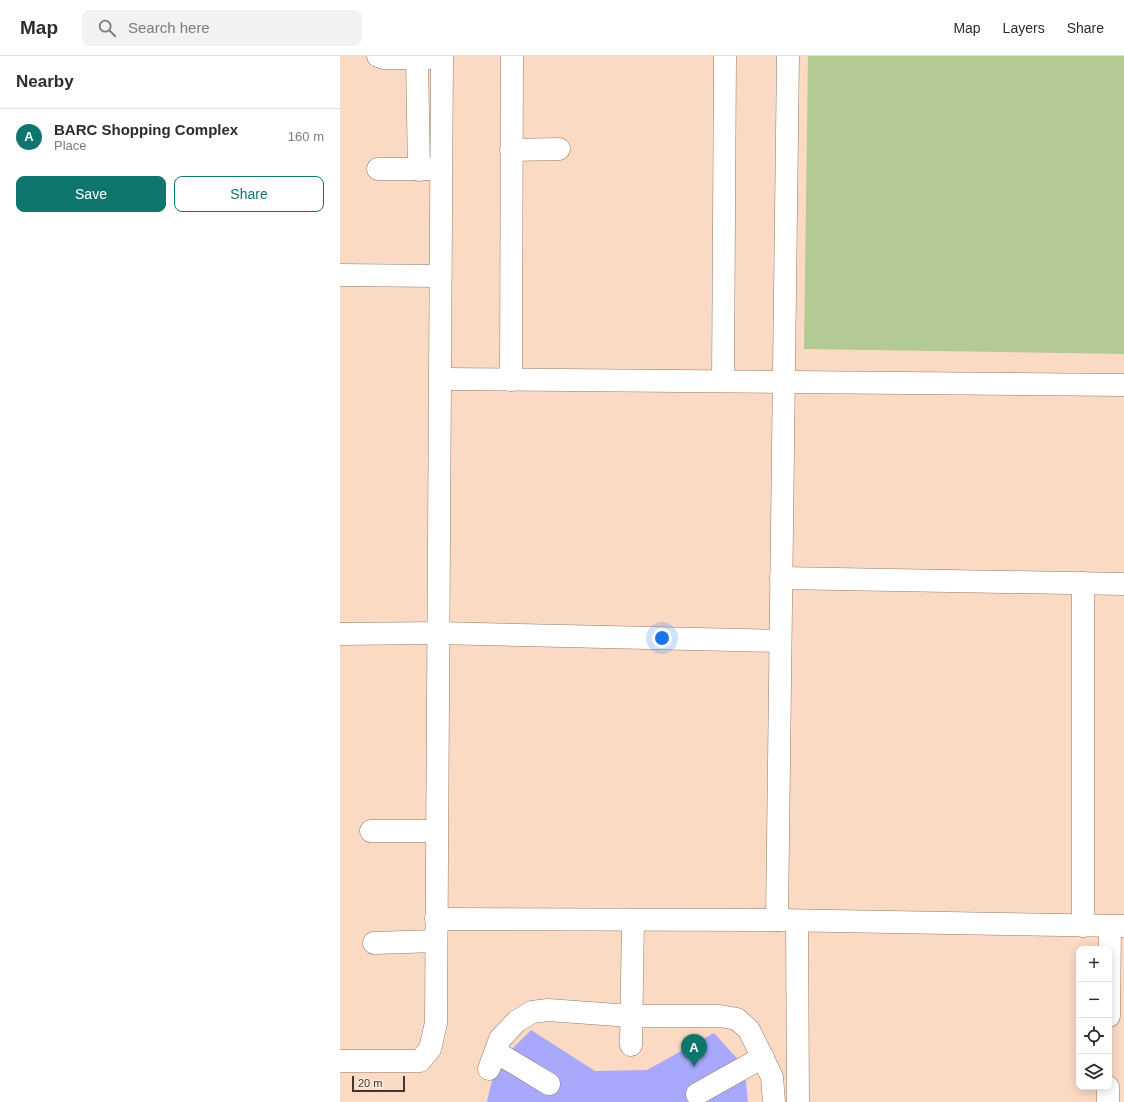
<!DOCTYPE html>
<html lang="en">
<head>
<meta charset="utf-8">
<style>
	:root { --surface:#fff; --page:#f2f2f3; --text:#2b2b33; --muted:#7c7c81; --line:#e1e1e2; --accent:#0f766e }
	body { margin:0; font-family:Helvetica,sans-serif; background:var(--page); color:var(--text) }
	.controls { position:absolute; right:12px; bottom:12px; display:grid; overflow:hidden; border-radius:8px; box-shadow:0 2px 10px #0003 }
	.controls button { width:36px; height:36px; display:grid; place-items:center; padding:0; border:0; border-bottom:1px solid var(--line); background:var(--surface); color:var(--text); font:20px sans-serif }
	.scale { position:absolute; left:12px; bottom:10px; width:53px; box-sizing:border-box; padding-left:4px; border:2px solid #43362e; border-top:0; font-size:11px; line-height:14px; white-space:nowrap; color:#43362e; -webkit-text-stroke:3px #feeadd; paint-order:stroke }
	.you { position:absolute; left:322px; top:582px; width:14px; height:14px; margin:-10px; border:3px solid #fff; border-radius:50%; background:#1a73e8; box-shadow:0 0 0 6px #1a73e833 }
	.badge { display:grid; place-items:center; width:26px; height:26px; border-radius:50%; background:var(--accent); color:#fff; font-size:13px; font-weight:700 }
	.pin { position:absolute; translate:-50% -33px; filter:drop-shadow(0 1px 2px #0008) }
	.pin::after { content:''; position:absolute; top:21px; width:14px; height:12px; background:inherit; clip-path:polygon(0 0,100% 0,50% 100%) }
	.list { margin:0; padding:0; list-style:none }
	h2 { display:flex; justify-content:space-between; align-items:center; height:52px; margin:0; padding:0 16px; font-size:17px }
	h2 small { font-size:13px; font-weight:400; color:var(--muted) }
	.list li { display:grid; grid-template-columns:26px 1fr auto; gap:12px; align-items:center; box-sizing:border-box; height:56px; padding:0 16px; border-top:1px solid var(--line) }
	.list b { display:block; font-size:15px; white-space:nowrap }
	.list p { margin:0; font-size:13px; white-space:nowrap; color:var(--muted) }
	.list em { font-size:13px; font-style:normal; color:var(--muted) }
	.actions { display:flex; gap:8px; padding:12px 16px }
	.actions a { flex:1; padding:9px 0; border:1px solid var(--accent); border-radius:8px; text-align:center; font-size:14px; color:var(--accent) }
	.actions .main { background:var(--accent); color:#fff }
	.icon { flex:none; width:22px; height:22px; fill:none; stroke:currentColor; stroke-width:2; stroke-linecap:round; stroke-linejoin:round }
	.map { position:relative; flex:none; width:784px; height:1046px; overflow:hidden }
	header { display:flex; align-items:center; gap:24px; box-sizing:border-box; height:56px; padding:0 20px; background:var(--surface); border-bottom:1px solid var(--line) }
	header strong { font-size:19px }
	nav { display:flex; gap:22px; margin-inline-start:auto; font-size:14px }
	.search { width:280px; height:36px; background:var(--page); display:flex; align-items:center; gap:10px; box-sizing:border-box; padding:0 14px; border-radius:8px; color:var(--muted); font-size:15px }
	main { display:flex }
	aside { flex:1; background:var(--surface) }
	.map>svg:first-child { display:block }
	.green { fill:#b3cb92 }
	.building { fill:#a8a8fc }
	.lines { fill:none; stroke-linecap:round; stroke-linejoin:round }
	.minor-casing { stroke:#967965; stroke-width:23 }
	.minor { stroke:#fff; stroke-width:22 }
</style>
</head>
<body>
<header>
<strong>Map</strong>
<div class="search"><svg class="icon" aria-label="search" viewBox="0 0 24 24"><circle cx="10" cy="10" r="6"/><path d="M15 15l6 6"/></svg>Search here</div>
<nav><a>Map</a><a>Layers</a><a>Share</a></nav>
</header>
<main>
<aside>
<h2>Nearby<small></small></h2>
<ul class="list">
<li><span class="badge">A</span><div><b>BARC Shopping Complex</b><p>Place</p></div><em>160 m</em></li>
</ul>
<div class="actions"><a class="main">Save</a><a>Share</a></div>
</aside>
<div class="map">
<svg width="784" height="1046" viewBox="0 0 784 1046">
	<rect width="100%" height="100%" fill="#fbdac4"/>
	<path class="green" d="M468 0H784V298L464 293Z"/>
	<path class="building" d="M191 974 255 1015 307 1014 374 977 402 1008 405 1017 408 1046H149L147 1045 156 1009Z"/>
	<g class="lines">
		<defs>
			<g id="minor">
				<path d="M38 0 44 2H90"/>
				<path d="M77 2 79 114"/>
				<path d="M171 94 219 93"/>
				<path d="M38 113H94"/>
				<path d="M0 219 100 220"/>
				<path d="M101 323 784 329"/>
				<path d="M171 324 172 0"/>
				<path d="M383 325 385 0"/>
				<path d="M441 522 784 528"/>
				<path d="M743 527V870"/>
				<path d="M0 578 98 577 440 585"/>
				<path d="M31 775H96"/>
				<path d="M96 863 437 864 784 870"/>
				<path d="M437 864 448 0"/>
				<path d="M457 865 458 1046"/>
				<path d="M34 887 96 885"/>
				<path d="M769 960 770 870"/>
				<path d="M291 989 293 864"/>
				<path d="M156 996 209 1028"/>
				<path d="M0 1005H80L90 993 96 967 102 0"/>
				<path d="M149 1013 160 983 177 965 192 956 208 954 291 960H380L397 963 409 974 432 1021 434 1046"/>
				<path d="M357 1038 423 1001"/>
				<path d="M768 1046V1031"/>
			</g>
		</defs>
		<use href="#minor" class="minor-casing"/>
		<use href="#minor" class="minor"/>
	</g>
</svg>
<div class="controls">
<button>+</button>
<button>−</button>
<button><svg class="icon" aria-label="locate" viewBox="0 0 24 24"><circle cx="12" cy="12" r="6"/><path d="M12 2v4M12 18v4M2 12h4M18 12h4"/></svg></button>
<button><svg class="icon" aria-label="layers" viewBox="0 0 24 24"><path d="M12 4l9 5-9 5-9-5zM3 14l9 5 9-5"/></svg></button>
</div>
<div class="scale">20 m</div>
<div class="you"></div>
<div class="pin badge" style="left:354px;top:1011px">A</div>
</div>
</main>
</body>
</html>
